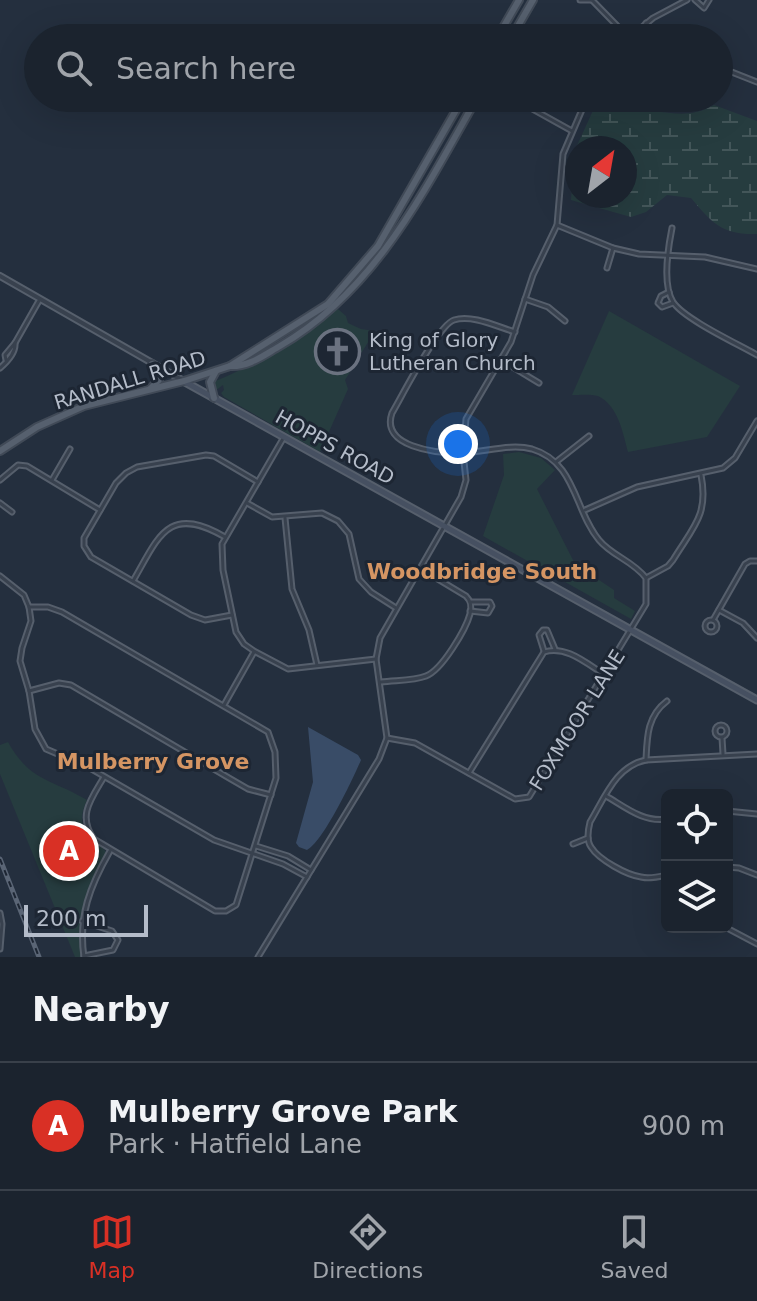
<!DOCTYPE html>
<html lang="en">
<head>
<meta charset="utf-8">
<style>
	:root { --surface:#1b232e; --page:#242b36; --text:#f1f3f6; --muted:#a0a4aa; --line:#39404a; --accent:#d93025 }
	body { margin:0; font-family:"DejaVu Sans",sans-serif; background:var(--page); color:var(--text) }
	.controls { position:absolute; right:24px; bottom:24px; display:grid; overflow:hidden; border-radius:12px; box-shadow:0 8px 32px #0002 }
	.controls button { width:72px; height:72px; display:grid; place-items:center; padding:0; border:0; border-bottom:2px solid var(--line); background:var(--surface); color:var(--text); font:40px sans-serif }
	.compass { position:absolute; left:565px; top:136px; width:72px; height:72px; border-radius:50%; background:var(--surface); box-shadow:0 8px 32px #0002; rotate:31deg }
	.scale { position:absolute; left:24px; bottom:20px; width:124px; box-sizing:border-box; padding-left:8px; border:4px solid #b4bcc9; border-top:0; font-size:22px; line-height:28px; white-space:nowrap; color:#b4bcc9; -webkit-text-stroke:6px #1d2633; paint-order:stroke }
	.you { position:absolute; left:458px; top:444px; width:28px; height:28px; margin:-20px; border:6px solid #fff; border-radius:50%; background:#1a73e8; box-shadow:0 0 0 12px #1a73e833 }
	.badge { display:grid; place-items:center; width:52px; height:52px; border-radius:50%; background:var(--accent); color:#fff; font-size:26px; font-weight:700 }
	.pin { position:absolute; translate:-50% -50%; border:4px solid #fff; box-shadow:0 2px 8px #0006 }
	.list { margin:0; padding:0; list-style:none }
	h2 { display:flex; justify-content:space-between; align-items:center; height:104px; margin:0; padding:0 32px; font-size:34px }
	h2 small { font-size:26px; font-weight:400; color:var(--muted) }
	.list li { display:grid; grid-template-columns:52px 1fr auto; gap:24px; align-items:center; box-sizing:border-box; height:128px; padding:0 32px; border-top:2px solid var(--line) }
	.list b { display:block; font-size:30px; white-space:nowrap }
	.list p { margin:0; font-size:26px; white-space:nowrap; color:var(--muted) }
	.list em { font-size:26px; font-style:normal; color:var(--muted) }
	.icon { flex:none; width:44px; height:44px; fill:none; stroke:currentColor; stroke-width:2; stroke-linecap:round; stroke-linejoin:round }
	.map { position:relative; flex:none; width:757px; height:957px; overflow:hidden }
	.search { position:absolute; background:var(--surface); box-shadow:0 8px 32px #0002; left:24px; right:24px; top:24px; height:88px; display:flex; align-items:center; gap:20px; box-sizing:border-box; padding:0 28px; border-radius:44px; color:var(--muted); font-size:30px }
	.sheet { height:232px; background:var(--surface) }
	nav { display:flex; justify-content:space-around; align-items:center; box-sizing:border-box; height:112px; border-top:2px solid var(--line); background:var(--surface); font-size:22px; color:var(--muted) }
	nav a { display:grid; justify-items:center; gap:4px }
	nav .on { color:var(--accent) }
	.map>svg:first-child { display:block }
	.green { fill:#263c3f }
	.wetland { fill:url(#wetland-marsh); fill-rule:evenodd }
	.water { fill:#394c67 }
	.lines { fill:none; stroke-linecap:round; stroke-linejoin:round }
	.minor-casing { stroke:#565f6c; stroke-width:7 }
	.tertiary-casing { stroke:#565f6c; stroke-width:8 }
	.secondary-casing { stroke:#565f6c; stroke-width:9 }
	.primary-casing { stroke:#414a57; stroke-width:10 }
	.minor { stroke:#38414e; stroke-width:3 }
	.tertiary { stroke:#38414e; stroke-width:4 }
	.secondary { stroke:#465061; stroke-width:5 }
	.primary { stroke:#56606e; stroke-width:6 }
	.rail-casing { stroke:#5a6575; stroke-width:5 }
	.rail { stroke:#1d2633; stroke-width:2; stroke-dasharray:6; stroke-linecap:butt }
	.labels { text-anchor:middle; stroke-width:6; stroke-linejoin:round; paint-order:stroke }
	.poi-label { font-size:20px; fill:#b4bcc9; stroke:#1d2633; text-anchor:start }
	.street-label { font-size:20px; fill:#b4bcc9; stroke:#1d2633 }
	.neighbourhood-label { font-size:22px; font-weight:bold; fill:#d59563; stroke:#1d2633 }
</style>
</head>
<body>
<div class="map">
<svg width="757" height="957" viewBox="0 0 757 957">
	<defs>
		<pattern id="wetland-marsh" width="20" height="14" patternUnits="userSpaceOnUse" patternTransform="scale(2)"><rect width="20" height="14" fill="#263c3f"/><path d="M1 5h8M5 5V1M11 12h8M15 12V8" fill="none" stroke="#435659"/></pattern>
	</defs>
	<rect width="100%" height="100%" fill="#242f3e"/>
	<g class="green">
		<path d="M338 309 346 316 348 323 361 329 375 331 362 352 353 355 347 333 334 337 336 345 332 346 335 358 346 356 351 358 352 369 345 380 348 389 320 452 224 397 221 393 224 390 223 385 215 391 213 382C262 362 295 340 338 309Z"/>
		<path d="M609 311 740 386 707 437 628 452C623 433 618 405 598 396 591 394 579 395 572 395Z"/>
		<path d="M519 452 541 458 555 470 537 489 575 564 614 590V598L635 611 631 619 483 536 504 475 503 454Z"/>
		<path d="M8 742C30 782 52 779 87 800 73 829 91 834 106 852 86 887 76 917 82 957H75L0 774V745Z"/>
	</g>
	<path class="wetland" d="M596 104C618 109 632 108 653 111 677 114 692 117 714 105L757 121V234C722 235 712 223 691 198L667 195 646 212 631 217 571 200 575 150ZM577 148H625V196H577Z"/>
	<path class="water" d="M308 727 358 755 361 760C353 779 323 842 307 850L299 847 296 843 313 782Z"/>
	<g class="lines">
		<defs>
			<g id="minor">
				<path d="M580 0H591"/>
				<path d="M592 0 628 37"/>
				<path d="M695 0 704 8 709 0"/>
				<path d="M646 23 658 38"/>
				<path d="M629 38 653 18 687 0"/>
				<path d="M719 67 757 82"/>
				<path d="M518 98 517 108 527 106 572 131"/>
				<path d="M527 106V98"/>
				<path d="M557 225 613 248 639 254 705 257 757 269"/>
				<path d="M672 228C668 248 662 284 673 302 684 319 738 344 757 355"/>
				<path d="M607 268 613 248"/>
				<path d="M669 292 661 296 658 303 662 307 673 303"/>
				<path d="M525 299 548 307 565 321"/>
				<path d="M6 360 5 355 15 343"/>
				<path d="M501 360 539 383"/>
				<path d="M0 368C7 362 16 353 15 343L40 299"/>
				<path d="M284 437 222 544 223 570 236 632 244 644 254 651 288 669 376 659"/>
				<path d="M556 462 589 436"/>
				<path d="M0 480 18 465 27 466 100 510"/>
				<path d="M52 480 70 449"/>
				<path d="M0 503 12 512"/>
				<path d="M247 503 272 517 322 513 338 521 349 534 359 579 371 592 396 608"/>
				<path d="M585 510 637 487 723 468 735 458 757 421"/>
				<path d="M285 518 292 589 309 630 317 665"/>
				<path d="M0 576 24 595 29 607 31 621 22 648 20 661 29 691 35 729 46 749 88 767 214 840 283 864 307 877"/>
				<path d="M646 578 668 566 673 560C693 527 709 515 701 475"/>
				<path d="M133 581C159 536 168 504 225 537"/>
				<path d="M29 607H48L62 612 268 732 275 752 276 778 236 905 226 911H215L94 839C77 816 91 799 104 777"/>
				<path d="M719 610 743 623 757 638"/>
				<path d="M470 611 488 613 492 606 490 602H471"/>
				<path d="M232 615 205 620 191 615 91 557 84 546V538L116 483 126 473 137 467 206 455 214 456 258 482"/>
				<circle cx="711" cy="626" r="6"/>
				<path d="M713 620 745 564 750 561H757"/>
				<path d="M544 651 539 635 543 630H547L555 649"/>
				<path d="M381 682C395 680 413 681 426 676 442 670 466 629 470 614 472 606 471 601 466 596L421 569"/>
				<path d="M29 691 59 683 71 685 229 778 248 789 271 795"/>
				<path d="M224 705 254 652"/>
				<circle cx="721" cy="731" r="6"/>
				<path d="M387 738 415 743 515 799 529 797 646 604V578C632 560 612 556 599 540 574 510 576 462 532 449 509 443 483 453 459 453 436 453 380 447 392 413 402 396 438 325 454 320 472 314 498 327 515 332"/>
				<path d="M722 738 723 754"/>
				<path d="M646 760C647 737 647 716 667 701"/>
				<path d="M469 773 544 652C566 645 586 663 605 675"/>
				<path d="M606 796C625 807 644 823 667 819"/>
				<path d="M727 811 757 814"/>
				<path d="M573 844 588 838"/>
				<path d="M256 846 288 856 311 870"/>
				<path d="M727 867 739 868 757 875"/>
				<path d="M667 875C658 877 650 879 641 877 627 875 599 860 591 847 586 840 588 830 590 822 605 797 616 766 646 760L757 754"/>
				<path d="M0 913 2 924 0 949"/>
				<path d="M82 921 112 931 118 940 113 950 84 956"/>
				<path d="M725 927 757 944"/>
				<path d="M84 957C78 916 90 886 110 851"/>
				<path d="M258 957 379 759 387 738 376 659 380 638 461 497 466 480 463 453 466 419 511 342 533 275 557 225 563 154 587 98"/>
			</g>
			<path id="tertiary" d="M0 276 182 380"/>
			<path id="secondary" d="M185 382 757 700"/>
			<g id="primary">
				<path d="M497 38 519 0"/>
				<path d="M511 38 533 0"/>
				<path d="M230 366 328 304 378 246 463 98"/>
				<path d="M150 389 159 380 152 364"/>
				<path d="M214 398 210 382 216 371"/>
				<path d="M0 451 37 427 84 406 184 381 230 366C249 367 264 355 280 346 376 290 424 191 477 98"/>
			</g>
		</defs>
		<use href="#minor" class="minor-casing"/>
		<use href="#tertiary" class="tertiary-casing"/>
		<use href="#secondary" class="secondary-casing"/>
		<use href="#primary" class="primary-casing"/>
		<use href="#minor" class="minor"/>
		<use href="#tertiary" class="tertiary"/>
		<use href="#secondary" class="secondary"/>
		<use href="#primary" class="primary"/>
		<defs>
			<path id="rail" d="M0 859 39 957"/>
		</defs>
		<use href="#rail" class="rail-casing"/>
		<use href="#rail" class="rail"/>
	</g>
	<defs>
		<symbol id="church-ring" viewBox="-11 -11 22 22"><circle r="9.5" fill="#1d2633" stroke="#6b7280" stroke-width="1.5"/><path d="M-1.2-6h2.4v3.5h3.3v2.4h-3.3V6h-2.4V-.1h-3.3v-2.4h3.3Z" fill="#6b7280"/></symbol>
	</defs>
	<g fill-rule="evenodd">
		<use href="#church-ring" x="312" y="326" width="51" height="51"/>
	</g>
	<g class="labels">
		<g class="poi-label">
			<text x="369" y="347">King of Glory<tspan x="369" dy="23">Lutheran Church</tspan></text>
		</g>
		<g class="street-label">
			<text transform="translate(130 380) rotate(-17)" y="7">RANDALL ROAD</text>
			<text transform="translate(335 447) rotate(29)" y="7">HOPPS ROAD</text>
			<text transform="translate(577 720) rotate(-58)" y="7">FOXMOOR LANE</text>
		</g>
		<g class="neighbourhood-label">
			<text x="482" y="579">Woodbridge South</text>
			<text x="153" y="769">Mulberry Grove</text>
		</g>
	</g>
</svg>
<div class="controls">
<button><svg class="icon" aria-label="locate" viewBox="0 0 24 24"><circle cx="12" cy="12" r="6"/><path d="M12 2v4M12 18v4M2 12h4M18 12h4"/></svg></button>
<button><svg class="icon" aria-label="layers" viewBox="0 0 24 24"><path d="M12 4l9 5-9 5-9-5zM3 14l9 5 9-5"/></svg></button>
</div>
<svg class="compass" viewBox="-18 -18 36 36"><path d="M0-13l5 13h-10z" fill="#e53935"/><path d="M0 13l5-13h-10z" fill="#a0a4aa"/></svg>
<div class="scale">200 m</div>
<div class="you"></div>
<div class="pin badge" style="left:69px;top:851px">A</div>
<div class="search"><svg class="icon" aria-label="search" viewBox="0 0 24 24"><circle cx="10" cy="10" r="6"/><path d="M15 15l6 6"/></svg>Search here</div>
</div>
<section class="sheet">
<h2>Nearby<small></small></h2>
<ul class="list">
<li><span class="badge">A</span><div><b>Mulberry Grove Park</b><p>Park · Hatfield Lane</p></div><em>900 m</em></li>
</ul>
</section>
<nav>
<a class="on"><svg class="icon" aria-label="map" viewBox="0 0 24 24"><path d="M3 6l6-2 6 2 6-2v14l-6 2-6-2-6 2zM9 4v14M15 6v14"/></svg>Map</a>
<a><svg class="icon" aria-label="directions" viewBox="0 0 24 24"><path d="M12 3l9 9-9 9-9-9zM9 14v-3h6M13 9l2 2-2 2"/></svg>Directions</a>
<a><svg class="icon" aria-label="saved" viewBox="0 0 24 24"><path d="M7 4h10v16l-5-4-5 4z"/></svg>Saved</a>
</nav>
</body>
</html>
